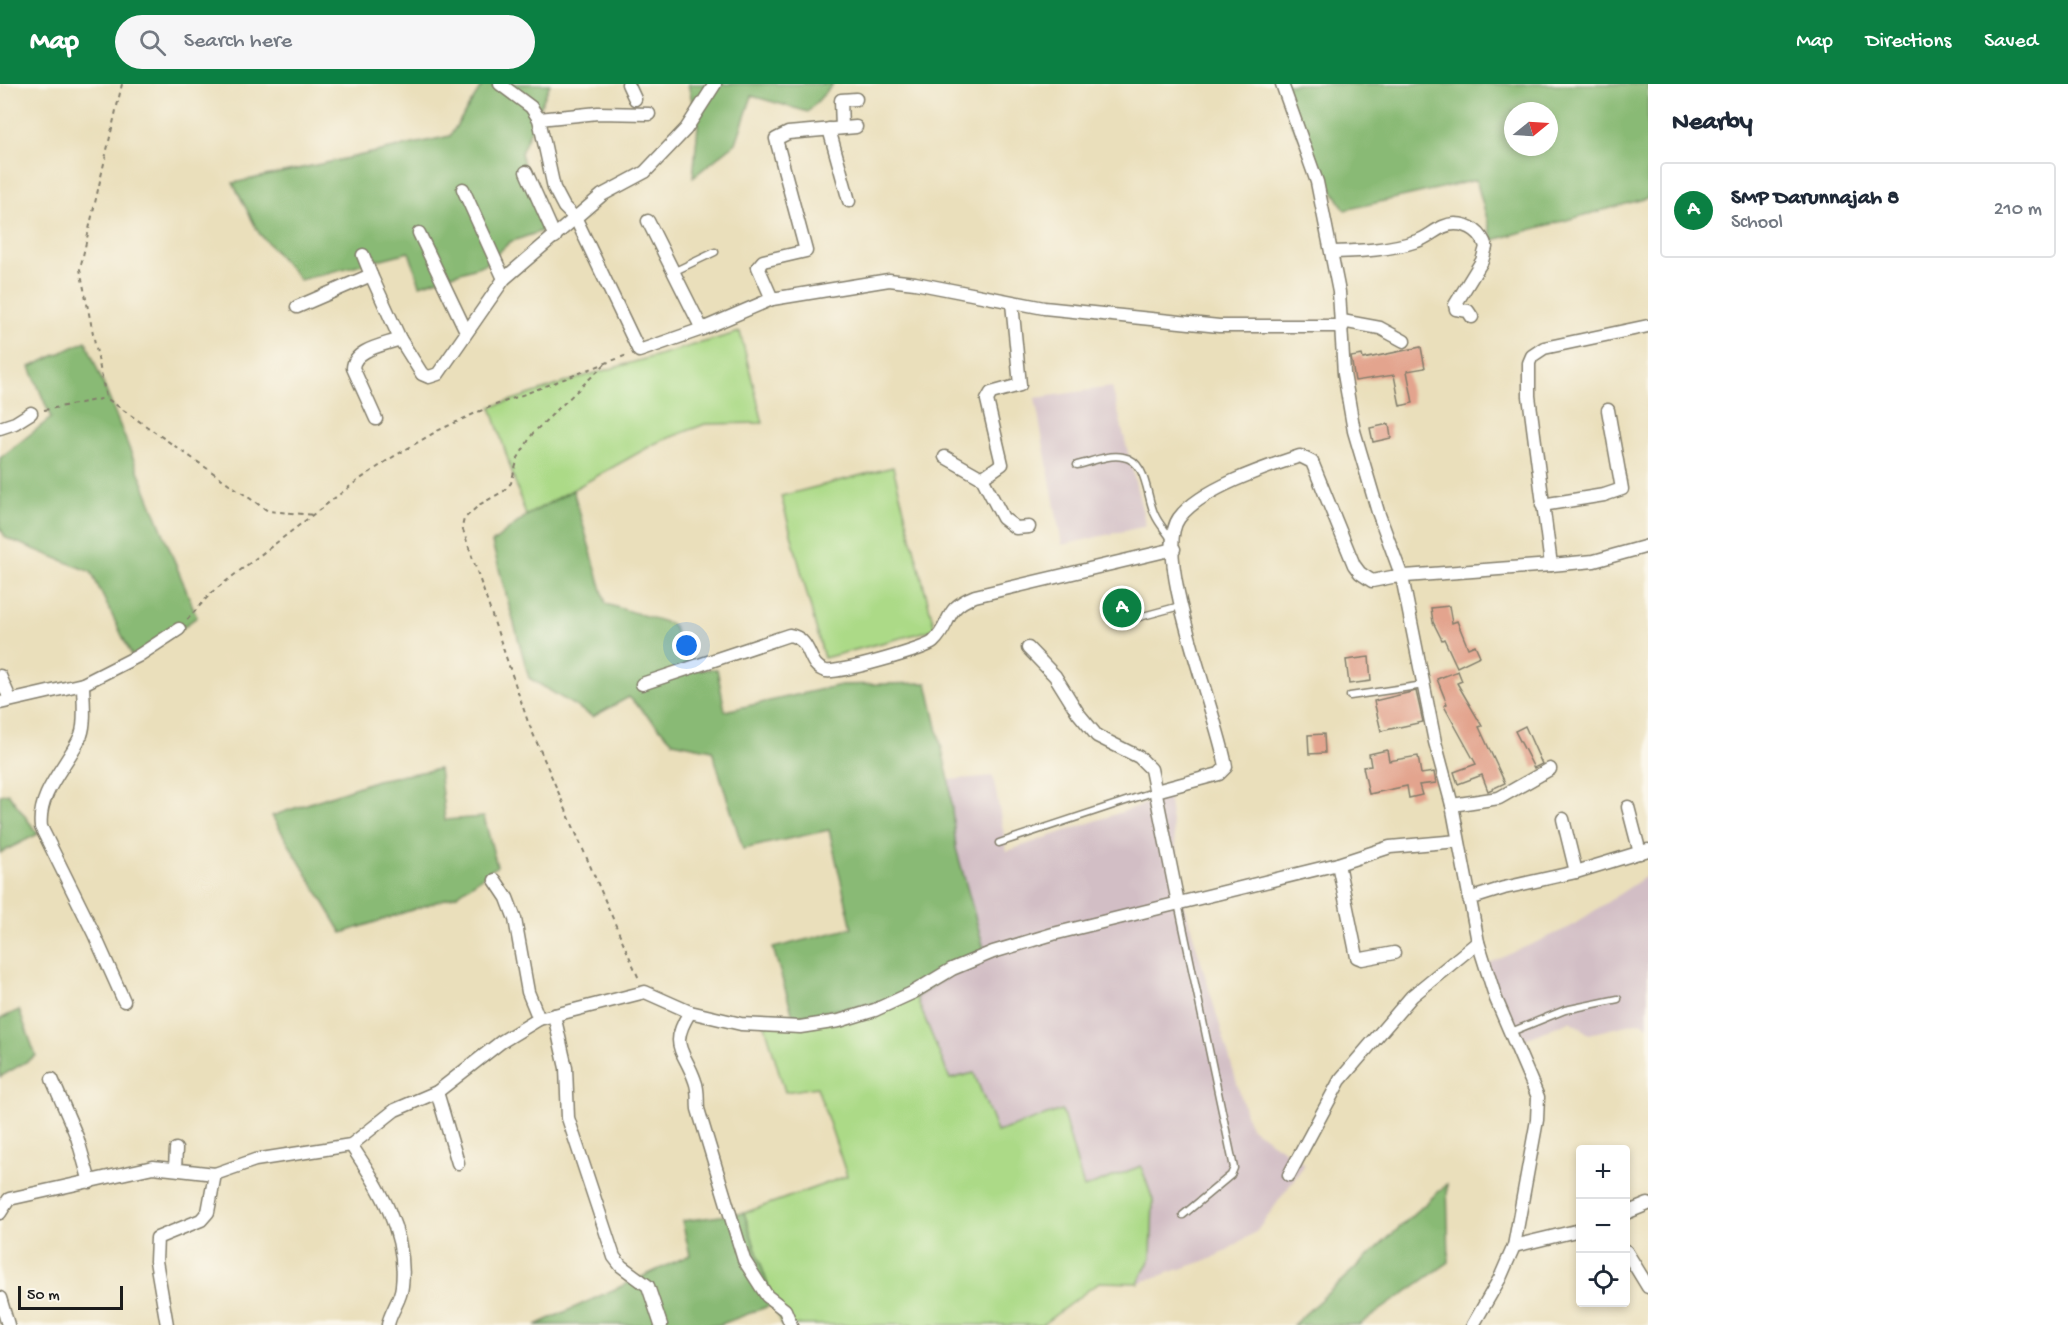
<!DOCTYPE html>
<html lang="en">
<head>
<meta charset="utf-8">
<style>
	:root { --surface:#fff; --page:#f6f6f7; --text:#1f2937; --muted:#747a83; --line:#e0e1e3; --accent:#0b8043 }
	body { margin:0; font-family:"Gochi Hand",sans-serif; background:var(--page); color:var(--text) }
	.controls { position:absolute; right:18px; bottom:18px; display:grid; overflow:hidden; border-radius:6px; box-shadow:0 3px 9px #0003 }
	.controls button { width:54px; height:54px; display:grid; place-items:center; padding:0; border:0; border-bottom:2px solid var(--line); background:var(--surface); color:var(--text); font:30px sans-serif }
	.compass { position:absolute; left:1504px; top:18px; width:54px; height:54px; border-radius:50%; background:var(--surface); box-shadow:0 3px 9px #0003; rotate:72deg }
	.scale { position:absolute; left:18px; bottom:15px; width:105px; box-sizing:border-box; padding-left:6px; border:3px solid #1c1c1c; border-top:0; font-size:16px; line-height:21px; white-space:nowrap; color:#1c1c1c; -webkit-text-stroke:4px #fbf7ec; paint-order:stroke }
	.you { position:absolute; left:687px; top:562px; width:21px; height:21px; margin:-15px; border:4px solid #fff; border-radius:50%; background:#1a73e8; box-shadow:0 0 0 9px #1a73e833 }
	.badge { display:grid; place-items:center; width:39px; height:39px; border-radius:50%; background:var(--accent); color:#fff; font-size:20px; font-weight:700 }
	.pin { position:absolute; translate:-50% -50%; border:3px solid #fff; box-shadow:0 2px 6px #0006 }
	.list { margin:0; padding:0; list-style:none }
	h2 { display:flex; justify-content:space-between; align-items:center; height:78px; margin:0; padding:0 24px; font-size:26px }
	h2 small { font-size:20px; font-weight:400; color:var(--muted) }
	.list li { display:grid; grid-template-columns:39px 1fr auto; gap:18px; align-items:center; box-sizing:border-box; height:96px; margin:0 12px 12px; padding:0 12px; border:2px solid var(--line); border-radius:6px }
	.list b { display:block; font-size:22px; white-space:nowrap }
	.list p { margin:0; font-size:20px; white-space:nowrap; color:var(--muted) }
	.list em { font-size:20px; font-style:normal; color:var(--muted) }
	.icon { flex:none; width:33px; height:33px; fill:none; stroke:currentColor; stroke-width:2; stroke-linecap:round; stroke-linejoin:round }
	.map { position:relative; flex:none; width:1648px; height:1241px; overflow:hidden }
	header { display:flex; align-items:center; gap:36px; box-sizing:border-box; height:84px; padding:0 30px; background:var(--accent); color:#fff }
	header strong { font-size:28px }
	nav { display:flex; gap:33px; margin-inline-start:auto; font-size:21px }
	.search { width:420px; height:54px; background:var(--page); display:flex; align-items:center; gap:15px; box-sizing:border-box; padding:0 21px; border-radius:33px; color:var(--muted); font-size:22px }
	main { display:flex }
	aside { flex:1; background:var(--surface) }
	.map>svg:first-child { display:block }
	.industrial { fill:#d2bec5 }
	.green { fill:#acda87; stroke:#647b52; stroke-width:1.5 }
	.forest { fill:#89ba74; stroke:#526b48; stroke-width:1.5; fill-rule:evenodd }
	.building { fill:#e3a48e }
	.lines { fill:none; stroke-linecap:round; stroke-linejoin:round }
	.lane-casing { stroke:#837e6c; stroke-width:9 }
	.street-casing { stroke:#837e6c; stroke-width:15 }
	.path { stroke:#837e6c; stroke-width:2; stroke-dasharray:4.5 4.5; stroke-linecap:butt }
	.lane { stroke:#fff; stroke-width:6 }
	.street { stroke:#fff; stroke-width:12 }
</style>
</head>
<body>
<header>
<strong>Map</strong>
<div class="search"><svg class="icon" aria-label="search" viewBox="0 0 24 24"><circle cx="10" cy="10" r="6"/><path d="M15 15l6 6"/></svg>Search here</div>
<nav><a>Map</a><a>Directions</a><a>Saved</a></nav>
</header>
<main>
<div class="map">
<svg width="1648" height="1241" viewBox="0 0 1648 1241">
	<rect width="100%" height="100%" fill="#fbf7ec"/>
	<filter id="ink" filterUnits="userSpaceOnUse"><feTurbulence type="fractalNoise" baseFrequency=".0167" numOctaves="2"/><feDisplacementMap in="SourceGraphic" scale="12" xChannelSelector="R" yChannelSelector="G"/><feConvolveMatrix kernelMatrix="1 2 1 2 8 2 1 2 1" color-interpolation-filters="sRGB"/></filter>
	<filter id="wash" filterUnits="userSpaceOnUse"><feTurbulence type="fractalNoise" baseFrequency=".008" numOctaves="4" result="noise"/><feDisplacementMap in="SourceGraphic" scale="24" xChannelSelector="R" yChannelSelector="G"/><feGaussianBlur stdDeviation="1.35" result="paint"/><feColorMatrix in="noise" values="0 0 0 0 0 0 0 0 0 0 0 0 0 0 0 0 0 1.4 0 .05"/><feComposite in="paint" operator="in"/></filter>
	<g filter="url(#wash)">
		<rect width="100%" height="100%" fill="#eadfbb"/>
		<g class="industrial">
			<path d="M1112 303 1146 442 1062 461 1035 314Z"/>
			<path d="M993 692 1007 767 1168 712 1185 824 1250 1043 1305 1080 1257 1147 1216 1173 1138 1199 1151 1173 1142 1082 1084 1105 1062 1026 997 1048 974 989 950 996 916 913 985 868 956 764 949 696Z"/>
			<path d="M1648 791V942L1640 938 1589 950 1570 937 1520 957 1483 882 1570 843Z"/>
		</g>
		<g class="green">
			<path d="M740 248 763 339 705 340 656 359 526 432 491 323 585 292Z"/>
			<path d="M893 383 935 545 824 574 781 412Z"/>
			<path d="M916 913 950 995 974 989 997 1048 1062 1026 1084 1104 1141 1082 1153 1116 1151 1173 1138 1199 1099 1198 1042 1241H781L744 1129 847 1092 817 1003 785 1008 761 928 793 932Z"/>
		</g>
		<g class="forest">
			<path d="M483 0H550L521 69 542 147 510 158 486 180 420 201 409 168 300 196 259 149 233 99 450 52Z"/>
			<path d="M688 0H833L808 28 752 12 736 59 693 93 698 42Z"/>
			<path d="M1281 0H1648V114L1493 156 1476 96 1345 126 1291 40ZM1513 27H1549V63H1513Z"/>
			<path d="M86 257 197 533 135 578 91 488 6 454 0 444V374L51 334 30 283Z"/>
			<path d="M573 406 606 520 672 540 692 586 717 585 725 627 841 601 927 599 949 696 956 764 985 868 916 913 793 932 773 864 852 844 829 746 743 765 712 666 673 658 629 613 593 633 529 594 492 459 526 432Z"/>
			<path d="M439 685 445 736 484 733 497 782 457 811 342 849 272 732 377 696Z"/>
			<path d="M8 709 38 750 0 769V711Z"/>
			<path d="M19 926 36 972 0 993V935Z"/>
			<path d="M1447 1100 1449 1178 1359 1241H1293Z"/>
			<path d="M744 1129 774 1220 719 1241H536L690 1171 682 1137Z"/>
		</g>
		<g id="blocks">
			<g class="building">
				<path d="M1421 263 1425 284 1407 287 1413 319 1400 322 1394 291 1355 297 1351 273 1362 271 1363 275Z"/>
				<path d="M1389 340 1391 354 1373 358 1370 344Z"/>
				<path d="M1449 522 1452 539 1457 537 1468 564 1475 561 1480 572 1457 583 1444 555 1442 556 1433 538 1431 524Z"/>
				<path d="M1369 573 1371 597 1349 600 1346 576Z"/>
				<path d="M1458 587 1462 597 1457 599 1482 642 1479 643 1505 699 1488 707 1482 691 1458 700 1454 688 1476 680 1444 622 1447 620 1437 595Z"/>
				<path d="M1416 607 1423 638 1381 647 1374 617Z"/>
				<path d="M1525 642 1542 680 1534 684 1515 647Z"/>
				<path d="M1324 650 1325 669 1309 670 1308 651Z"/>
				<path d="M1387 666 1389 677 1418 672 1421 690 1434 688 1436 699 1419 701 1422 711 1409 714 1407 702 1369 710 1363 683 1371 682 1369 670Z"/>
			</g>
		</g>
	</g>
	<g filter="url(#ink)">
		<use href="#blocks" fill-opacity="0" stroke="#837e6c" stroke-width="1.5"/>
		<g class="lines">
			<defs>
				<g id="lane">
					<path d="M673 188 715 168"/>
					<path d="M1077 381C1091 378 1108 370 1123 373 1148 377 1146 414 1155 431 1159 440 1166 447 1171 455"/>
					<path d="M1121 538 1180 522"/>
					<path d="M1350 612 1424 601"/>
					<path d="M999 759 1156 707"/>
					<path d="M1178 819 1234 1084 1231 1091 1183 1131"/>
					<path d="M1511 948 1565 926 1618 915"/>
				</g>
				<g id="street">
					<path d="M500 0 531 23 539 35 554 104 564 123 576 135 639 267 702 245 772 215 889 196 915 199 1044 224 1219 242H1343"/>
					<path d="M628 0 635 15"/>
					<path d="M1282 0 1317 98 1339 208 1344 290 1354 347 1378 428 1402 493 1435 658 1452 721 1478 858 1496 915 1538 1013 1537 1036 1514 1162 1500 1194 1473 1241"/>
					<path d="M539 35 598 29 649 30"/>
					<path d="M842 44 841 16 856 15"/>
					<path d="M829 45 849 117"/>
					<path d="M526 88 555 153"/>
					<path d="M463 105 504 195"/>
					<path d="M648 137 702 245"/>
					<path d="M419 149 466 247"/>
					<path d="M1333 168C1360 167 1390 166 1417 157 1430 153 1440 140 1455 140 1470 140 1482 149 1486 163L1482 177 1455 221 1456 225 1468 227 1472 233"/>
					<path d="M371 191 400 255 422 290 429 293 438 290 504 195 602 111 645 88 686 45 715 0"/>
					<path d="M772 215 758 183 763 177 806 167 776 55 788 49 856 43"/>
					<path d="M297 223 371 191 363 171"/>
					<path d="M1342 237 1380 244 1404 257"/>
					<path d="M376 335 353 284C354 265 385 261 400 255"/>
					<path d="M0 344 15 339 31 329"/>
					<path d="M945 373 982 394 1002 380 987 316 991 309 1020 301 1012 219"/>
					<path d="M982 394 1003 434 1016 444 1029 443"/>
					<path d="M1542 421 1604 411 1622 405 1608 326"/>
					<path d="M1551 481 1594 477 1648 462"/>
					<path d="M1028 564 1055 592 1078 629 1097 652 1139 673 1151 685 1178 819"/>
					<path d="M0 592 10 615"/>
					<path d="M83 600C83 614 86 638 81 651 68 681 37 708 41 743L94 850 124 917"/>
					<path d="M642 600 789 551C814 555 806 583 826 587 837 590 925 565 933 558 953 539 942 525 975 512L1174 465"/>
					<path d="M0 619 83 600 138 572 179 545"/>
					<path d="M1156 707 1219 690 1226 683C1219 634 1151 472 1179 434 1200 405 1266 383 1300 372L1312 378 1354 481 1360 489 1372 497 1392 493 1551 481 1529 312V279L1532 272 1544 264 1648 242"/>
					<path d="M1452 721 1499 714 1550 685"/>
					<path d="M1628 723 1640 769"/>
					<path d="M1563 735 1576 788"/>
					<path d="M1338 780 1357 873 1362 875 1394 869"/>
					<path d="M495 796 507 814 515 835 528 908 539 935"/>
					<path d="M1469 815 1504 804 1576 788 1648 766"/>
					<path d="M690 928C668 963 684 965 695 997 699 1007 697 1016 698 1025L744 1176 767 1212 785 1226 791 1241"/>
					<path d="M554 931 566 984 568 1034 614 1173 621 1182 648 1202 661 1241"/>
					<path d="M52 995 77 1053 90 1098"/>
					<path d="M437 1008 458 1079"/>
					<path d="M351 1061C379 1102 408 1150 402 1202 401 1216 390 1228 388 1241"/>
					<path d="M175 1084 176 1065"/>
					<path d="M1289 1091 1340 996 1412 912 1478 858"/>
					<path d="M0 1129 9 1115 153 1083 215 1090"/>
					<path d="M1626 1129 1648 1120"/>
					<path d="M1514 1162 1580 1146"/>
					<path d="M1626 1167 1648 1203"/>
					<path d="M0 1214 8 1241"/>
					<path d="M167 1241 156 1177 157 1154 201 1136 208 1128 215 1090 255 1076 351 1061 395 1026 437 1008 501 958 539 935 645 908 690 928 741 940 800 943 839 937 875 926 912 909 952 885 993 868 1053 850 1338 780 1390 763 1458 757"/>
				</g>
			</defs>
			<use href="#lane" class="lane-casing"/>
			<use href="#street" class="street-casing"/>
			<g class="path">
				<path d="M122 0 80 185 106 314 268 427 315 431"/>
				<path d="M605 280 533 349 518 374 511 399 504 407 479 421 464 435 462 443 528 638 639 895"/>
				<path d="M44 326 106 314"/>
				<path d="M187 536 212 508 353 400 388 376 437 347 480 327 627 271"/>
			</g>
			<use href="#lane" class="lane"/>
			<use href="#street" class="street"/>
		</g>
	</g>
</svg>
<div class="controls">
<button>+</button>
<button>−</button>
<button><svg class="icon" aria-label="locate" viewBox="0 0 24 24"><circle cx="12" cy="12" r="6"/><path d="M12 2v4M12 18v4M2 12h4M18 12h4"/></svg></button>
</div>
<svg class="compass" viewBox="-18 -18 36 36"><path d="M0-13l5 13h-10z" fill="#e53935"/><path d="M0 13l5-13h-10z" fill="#747a83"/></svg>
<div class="scale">50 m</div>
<div class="you"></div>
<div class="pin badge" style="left:1122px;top:524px">A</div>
</div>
<aside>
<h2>Nearby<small></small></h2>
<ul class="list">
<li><span class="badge">A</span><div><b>SMP Darunnajah 8</b><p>School</p></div><em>210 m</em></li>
</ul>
</aside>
</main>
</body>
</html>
